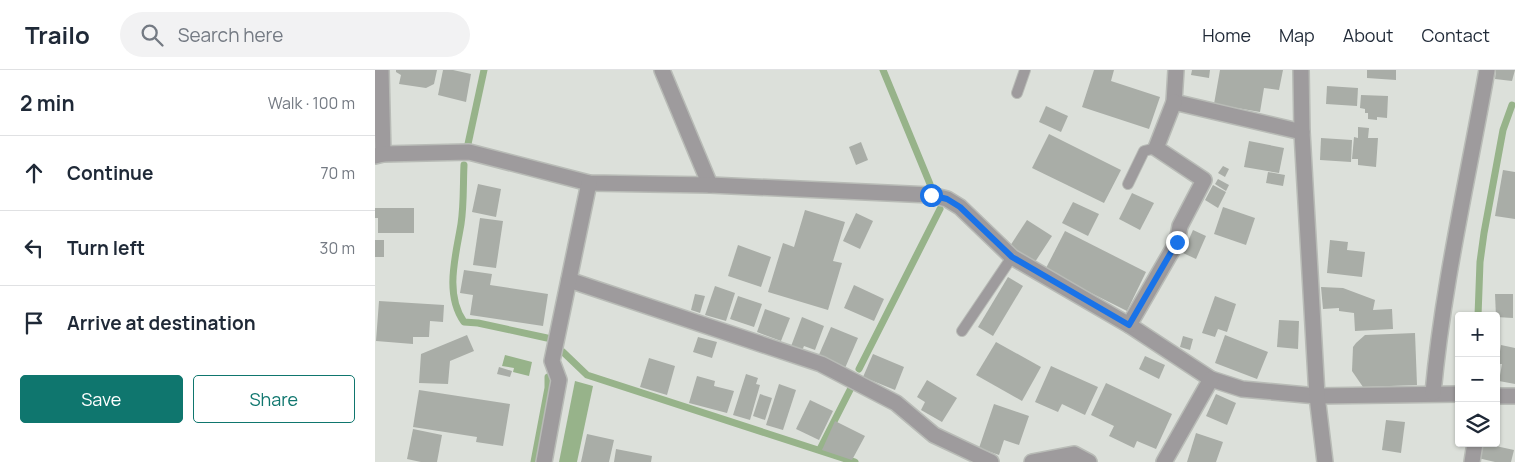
<!DOCTYPE html>
<html lang="en">
<head>
<meta charset="utf-8">
<style>
	:root { --surface:#fff; --page:#f2f2f3; --text:#1f2937; --muted:#747a83; --line:#e0e1e3; --accent:#0f766e }
	body { margin:0; font-family:Manrope,sans-serif; background:var(--page); color:var(--text) }
	.controls { position:absolute; right:15px; bottom:15px; display:grid; overflow:hidden; border-radius:5px; box-shadow:0 1px 4px #0004 }
	.controls button { width:45px; height:45px; display:grid; place-items:center; padding:0; border:0; border-bottom:1px solid var(--line); background:var(--surface); color:var(--text); font:25px sans-serif }
	.stop { position:absolute; width:15px; height:15px; margin:-11px; border:4px solid #1a73e8; border-radius:50%; background:#fff }
	.stop.end { background:#1a73e8; border-color:#fff; box-shadow:0 1px 5px #0008 }
	.list { margin:0; padding:0; list-style:none }
	h2 { display:flex; justify-content:space-between; align-items:center; height:65px; margin:0; padding:0 20px; font-size:21px }
	h2 small { font-size:16px; font-weight:400; color:var(--muted) }
	.list li { display:grid; grid-template-columns:32px 1fr auto; gap:15px; align-items:center; box-sizing:border-box; height:75px; padding:0 20px; border-top:1px solid var(--line) }
	.list b { display:block; font-size:19px; white-space:nowrap }
	.list em { font-size:16px; font-style:normal; color:var(--muted) }
	.actions { display:flex; gap:10px; padding:15px 20px }
	.actions a { flex:1; padding:11px 0; border:1px solid var(--accent); border-radius:5px; text-align:center; font-size:18px; color:var(--accent) }
	.actions .main { background:var(--accent); color:#fff }
	.icon { flex:none; width:28px; height:28px; fill:none; stroke:currentColor; stroke-width:2; stroke-linecap:round; stroke-linejoin:round }
	.map { position:relative; flex:none; width:1140px; height:392px; overflow:hidden }
	header { display:flex; align-items:center; gap:30px; box-sizing:border-box; height:70px; padding:0 25px; background:var(--surface); border-bottom:1px solid var(--line) }
	header strong { font-size:24px }
	nav { display:flex; gap:28px; margin-inline-start:auto; font-size:18px }
	.search { width:350px; height:45px; background:var(--page); display:flex; align-items:center; gap:12px; box-sizing:border-box; padding:0 18px; border-radius:28px; color:var(--muted); font-size:19px }
	main { display:flex }
	aside { flex:1; background:var(--surface) }
	.map>svg:first-child { display:block }
	.water { fill:#97b38a }
	.lines { fill:none; stroke-linecap:round; stroke-linejoin:round }
	.stream { stroke:#97b38a; stroke-width:7 }
	.building { fill:#a9ada7 }
	.service-casing { stroke:#b8bbb6; stroke-width:12 }
	.minor-casing { stroke:#b8bbb6; stroke-width:18 }
	.tertiary-casing { stroke:#b8bbb6; stroke-width:18 }
	.service { stroke:#9e9b9d; stroke-width:10 }
	.minor { stroke:#9e9b9d; stroke-width:15 }
	.tertiary { stroke:#9e9b9d; stroke-width:15 }
	.route { stroke:#1a73e8; stroke-width:6 }
</style>
</head>
<body>
<header>
<strong>Trailo</strong>
<div class="search"><svg class="icon" aria-label="search" viewBox="0 0 24 24"><circle cx="10" cy="10" r="6"/><path d="M15 15l6 6"/></svg>Search here</div>
<nav><a>Home</a><a>Map</a><a>About</a><a>Contact</a></nav>
</header>
<main>
<aside>
<h2>2 min<small>Walk · 100 m</small></h2>
<ul class="list">
<li><svg class="icon" aria-label="ahead" viewBox="0 0 24 24"><path d="M12 20V5M6 11l6-6 6 6"/></svg><div><b>Continue</b></div><em>70 m</em></li>
<li><svg class="icon" aria-label="left" viewBox="0 0 24 24"><path d="M17 20v-9H6M10 6l-5 5 5 5"/></svg><div><b>Turn left</b></div><em>30 m</em></li>
<li><svg class="icon" aria-label="arrive" viewBox="0 0 24 24"><path d="M6 21V4h12l-3 4 3 4H6"/></svg><div><b>Arrive at destination</b></div></li>
</ul>
<div class="actions"><a class="main">Save</a><a>Share</a></div>
</aside>
<div class="map">
<svg width="1140" height="392" viewBox="0 0 1140 392">
	<rect width="100%" height="100%" fill="#dce0da"/>
	<g class="water">
		<path d="M130 285 157 292 154 306 138 302 139 298 127 296Z"/>
		<path d="M200 311 218 316 202 392H184Z"/>
	</g>
	<g class="lines">
		<g class="stream">
			<path d="M508 0 555 114"/>
			<path d="M93 74 109 0"/>
			<path d="M89 95C88 115 89 135 86 154 81 185 69 224 89 252L103 253 172 268"/>
			<path d="M1103 246 1105 192 1109 163 1128 60 1137 35"/>
			<path d="M188 282 212 305 480 392"/>
			<path d="M484 299 565 139"/>
			<path d="M445 379 476 318"/>
			<path d="M159 392 173 318V307"/>
		</g>
	</g>
	<g class="building">
		<path d="M21 0H62L59 14 51 18 24 14 26 5 21 2Z"/>
		<path d="M68 0H78L96 4 91 32 63 25Z"/>
		<path d="M719 0H739L736 11 785 27 774 59 707 37Z"/>
		<path d="M817 0H835L834 8 816 5Z"/>
		<path d="M845 0H908L904 20 889 18 885 42 839 34Z"/>
		<path d="M992 0H1021V10L992 8Z"/>
		<path d="M1121 0H1140L1137 11 1120 9Z"/>
		<path d="M952 16 983 18 982 36 951 34Z"/>
		<path d="M986 25 1013 26 1012 48 1002 47V50L993 49V43H990V39L985 38Z"/>
		<path d="M671 36 693 46 686 62 664 52Z"/>
		<path d="M983 57 994 58 993 68H1003L1001 97 983 95V89H977L979 67 983 68Z"/>
		<path d="M674 64 746 100 729 133 657 98Z"/>
		<path d="M946 68 977 70 976 92 945 90Z"/>
		<path d="M874 71 909 78 904 103 869 97Z"/>
		<path d="M486 72 493 90 481 95 474 77Z"/>
		<path d="M848 96 854 99 850 107 843 103Z"/>
		<path d="M1128 100 1140 102V149L1120 146Z"/>
		<path d="M893 102 910 105 908 116 891 113Z"/>
		<path d="M843 109 854 115 851 121 840 114Z"/>
		<path d="M103 114 126 119 121 147 97 142Z"/>
		<path d="M838 115 851 122 843 138 830 130Z"/>
		<path d="M757 123 779 133 765 160 744 149Z"/>
		<path d="M698 132 724 144 713 166 687 153Z"/>
		<path d="M848 137 880 148 871 175 839 164Z"/>
		<path d="M0 138H39V163H3V148H0Z"/>
		<path d="M430 140 470 152 458 191 467 193 453 240 393 222 408 173 419 177Z"/>
		<path d="M481 143 498 151 485 179 468 171Z"/>
		<path d="M105 148 128 151 121 198 98 195Z"/>
		<path d="M652 150 677 166 660 192 635 176Z"/>
		<path d="M818 160 831 166 821 189 808 183Z"/>
		<path d="M690 161 771 202 752 241 670 200Z"/>
		<rect x="0" y="170" width="9" height="17"/>
		<path d="M955 170 973 172 972 180 990 182 987 207 952 203Z"/>
		<path d="M363 175 396 187 386 217 353 206Z"/>
		<path d="M89 200 117 204 115 215 173 224 168 256 95 245 98 225 85 223Z"/>
		<path d="M633 207 648 216 618 266 603 257Z"/>
		<path d="M479 215 509 229 499 251 469 238Z"/>
		<path d="M340 216 360 223 351 251 330 245Z"/>
		<path d="M946 217 968 218 1000 230 998 240 1017 239 1018 259 980 261 979 243 964 241V238L948 239Z"/>
		<path d="M320 224 330 226 325 243 316 240Z"/>
		<path d="M1120 224H1138V248L1121 247Z"/>
		<path d="M363 226 387 234 379 257 355 249Z"/>
		<path d="M840 226 861 234 852 262 843 259 840 267 827 263Z"/>
		<path d="M4 231 69 235 68 252 55 251 54 267H38V274L1 271Z"/>
		<path d="M390 239 415 248 406 271 382 262Z"/>
		<path d="M427 247 449 256 440 280 429 276 426 283 415 279Z"/>
		<path d="M904 250 924 251 923 279 902 277Z"/>
		<path d="M456 257 483 268 470 298 443 287Z"/>
		<path d="M1040 263 1042 315 988 317 977 301 978 277 981 273 990 265Z"/>
		<path d="M92 265 99 281 75 291 73 314 44 313 46 284Z"/>
		<path d="M850 265 893 282 882 309 840 293Z"/>
		<path d="M808 266 818 269 815 280 805 277Z"/>
		<path d="M323 267 342 272 337 288 318 282Z"/>
		<path d="M621 272 666 297 647 331 601 305Z"/>
		<path d="M1126 275 1140 278V314L1124 311 1127 294H1123Z"/>
		<path d="M498 284 529 297 520 320 488 307Z"/>
		<path d="M770 286 790 295 784 309 764 299Z"/>
		<path d="M274 288 300 296 292 325 265 317Z"/>
		<path d="M676 296 723 317 710 345 687 334 683 342 660 332Z"/>
		<path d="M124 297 137 301 135 307 122 304Z"/>
		<path d="M371 304 383 308 381 314 385 315 375 350 358 345Z"/>
		<path d="M322 306 340 311 339 316 359 321 352 343 314 333Z"/>
		<path d="M552 310 582 328 567 352 546 340 550 332 542 327Z"/>
		<path d="M731 313 797 344 781 379 762 371 759 378 734 366 739 356 716 345Z"/>
		<path d="M404 314 421 320 408 360 391 355Z"/>
		<path d="M44 320 135 334 128 376 101 372 102 367 38 357Z"/>
		<path d="M385 324 397 328 390 350 378 346Z"/>
		<path d="M841 324 861 333 852 355 831 346Z"/>
		<path d="M435 330 458 341 444 370 421 359Z"/>
		<path d="M619 334 654 346 644 375 629 370 624 385 604 378Z"/>
		<path d="M1011 350 1030 352 1026 383 1007 380Z"/>
		<path d="M460 351 490 366 477 390 447 380Z"/>
		<path d="M38 359 67 365 62 392H46L32 389Z"/>
		<path d="M821 363 848 372 841 392H812Z"/>
		<path d="M212 364 239 370 234 392H206Z"/>
		<path d="M1107 373 1139 380 1136 392H1120L1103 388Z"/>
		<path d="M241 379 277 386 276 392H239Z"/>
	</g>
	<g class="lines">
		<defs>
			<g id="service">
				<path d="M642 23 650 0"/>
				<path d="M753 114 769 81 781 78"/>
				<path d="M587 261 637 187"/>
			</g>
			<g id="minor">
				<path d="M6 0 8 84"/>
				<path d="M287 0 335 115"/>
				<path d="M801 0 799 32 927 62"/>
				<path d="M0 86 8 84 94 82 214 113 335 115 556 125 572 129 585 137 637 187 754 255 836 309 867 319 942 326 1084 324"/>
				<path d="M194 210 446 294 521 333 559 365 616 392"/>
				<path d="M754 255 802 172 805 156 829 110 781 78 799 32"/>
				<path d="M1058 323C1068 214 1093 108 1112 0"/>
				<path d="M1121 326H1140"/>
				<path d="M169 392 184 310 177 291 214 113"/>
				<path d="M657 392 699 384 714 392"/>
				<path d="M789 392 836 309"/>
				<path d="M1097 392 1100 373"/>
			</g>
			<path id="tertiary" d="M926 0 927 62 942 326 950 392"/>
		</defs>
		<use href="#service" class="service-casing"/>
		<use href="#minor" class="minor-casing"/>
		<use href="#tertiary" class="tertiary-casing"/>
		<use href="#service" class="service"/>
		<use href="#minor" class="minor"/>
		<use href="#tertiary" class="tertiary"/>
	</g>
	<g class="lines">
		<path class="route" d="M556 125 572 129 585 137 637 187 754 255 802 172"/>
	</g>
</svg>
<div class="controls">
<button>+</button>
<button>−</button>
<button><svg class="icon" aria-label="layers" viewBox="0 0 24 24"><path d="M12 4l9 5-9 5-9-5zM3 14l9 5 9-5"/></svg></button>
</div>
<div class="stop" style="left:556px;top:125px"></div>
<div class="stop end" style="left:802px;top:172px"></div>
</div>
</main>
</body>
</html>
